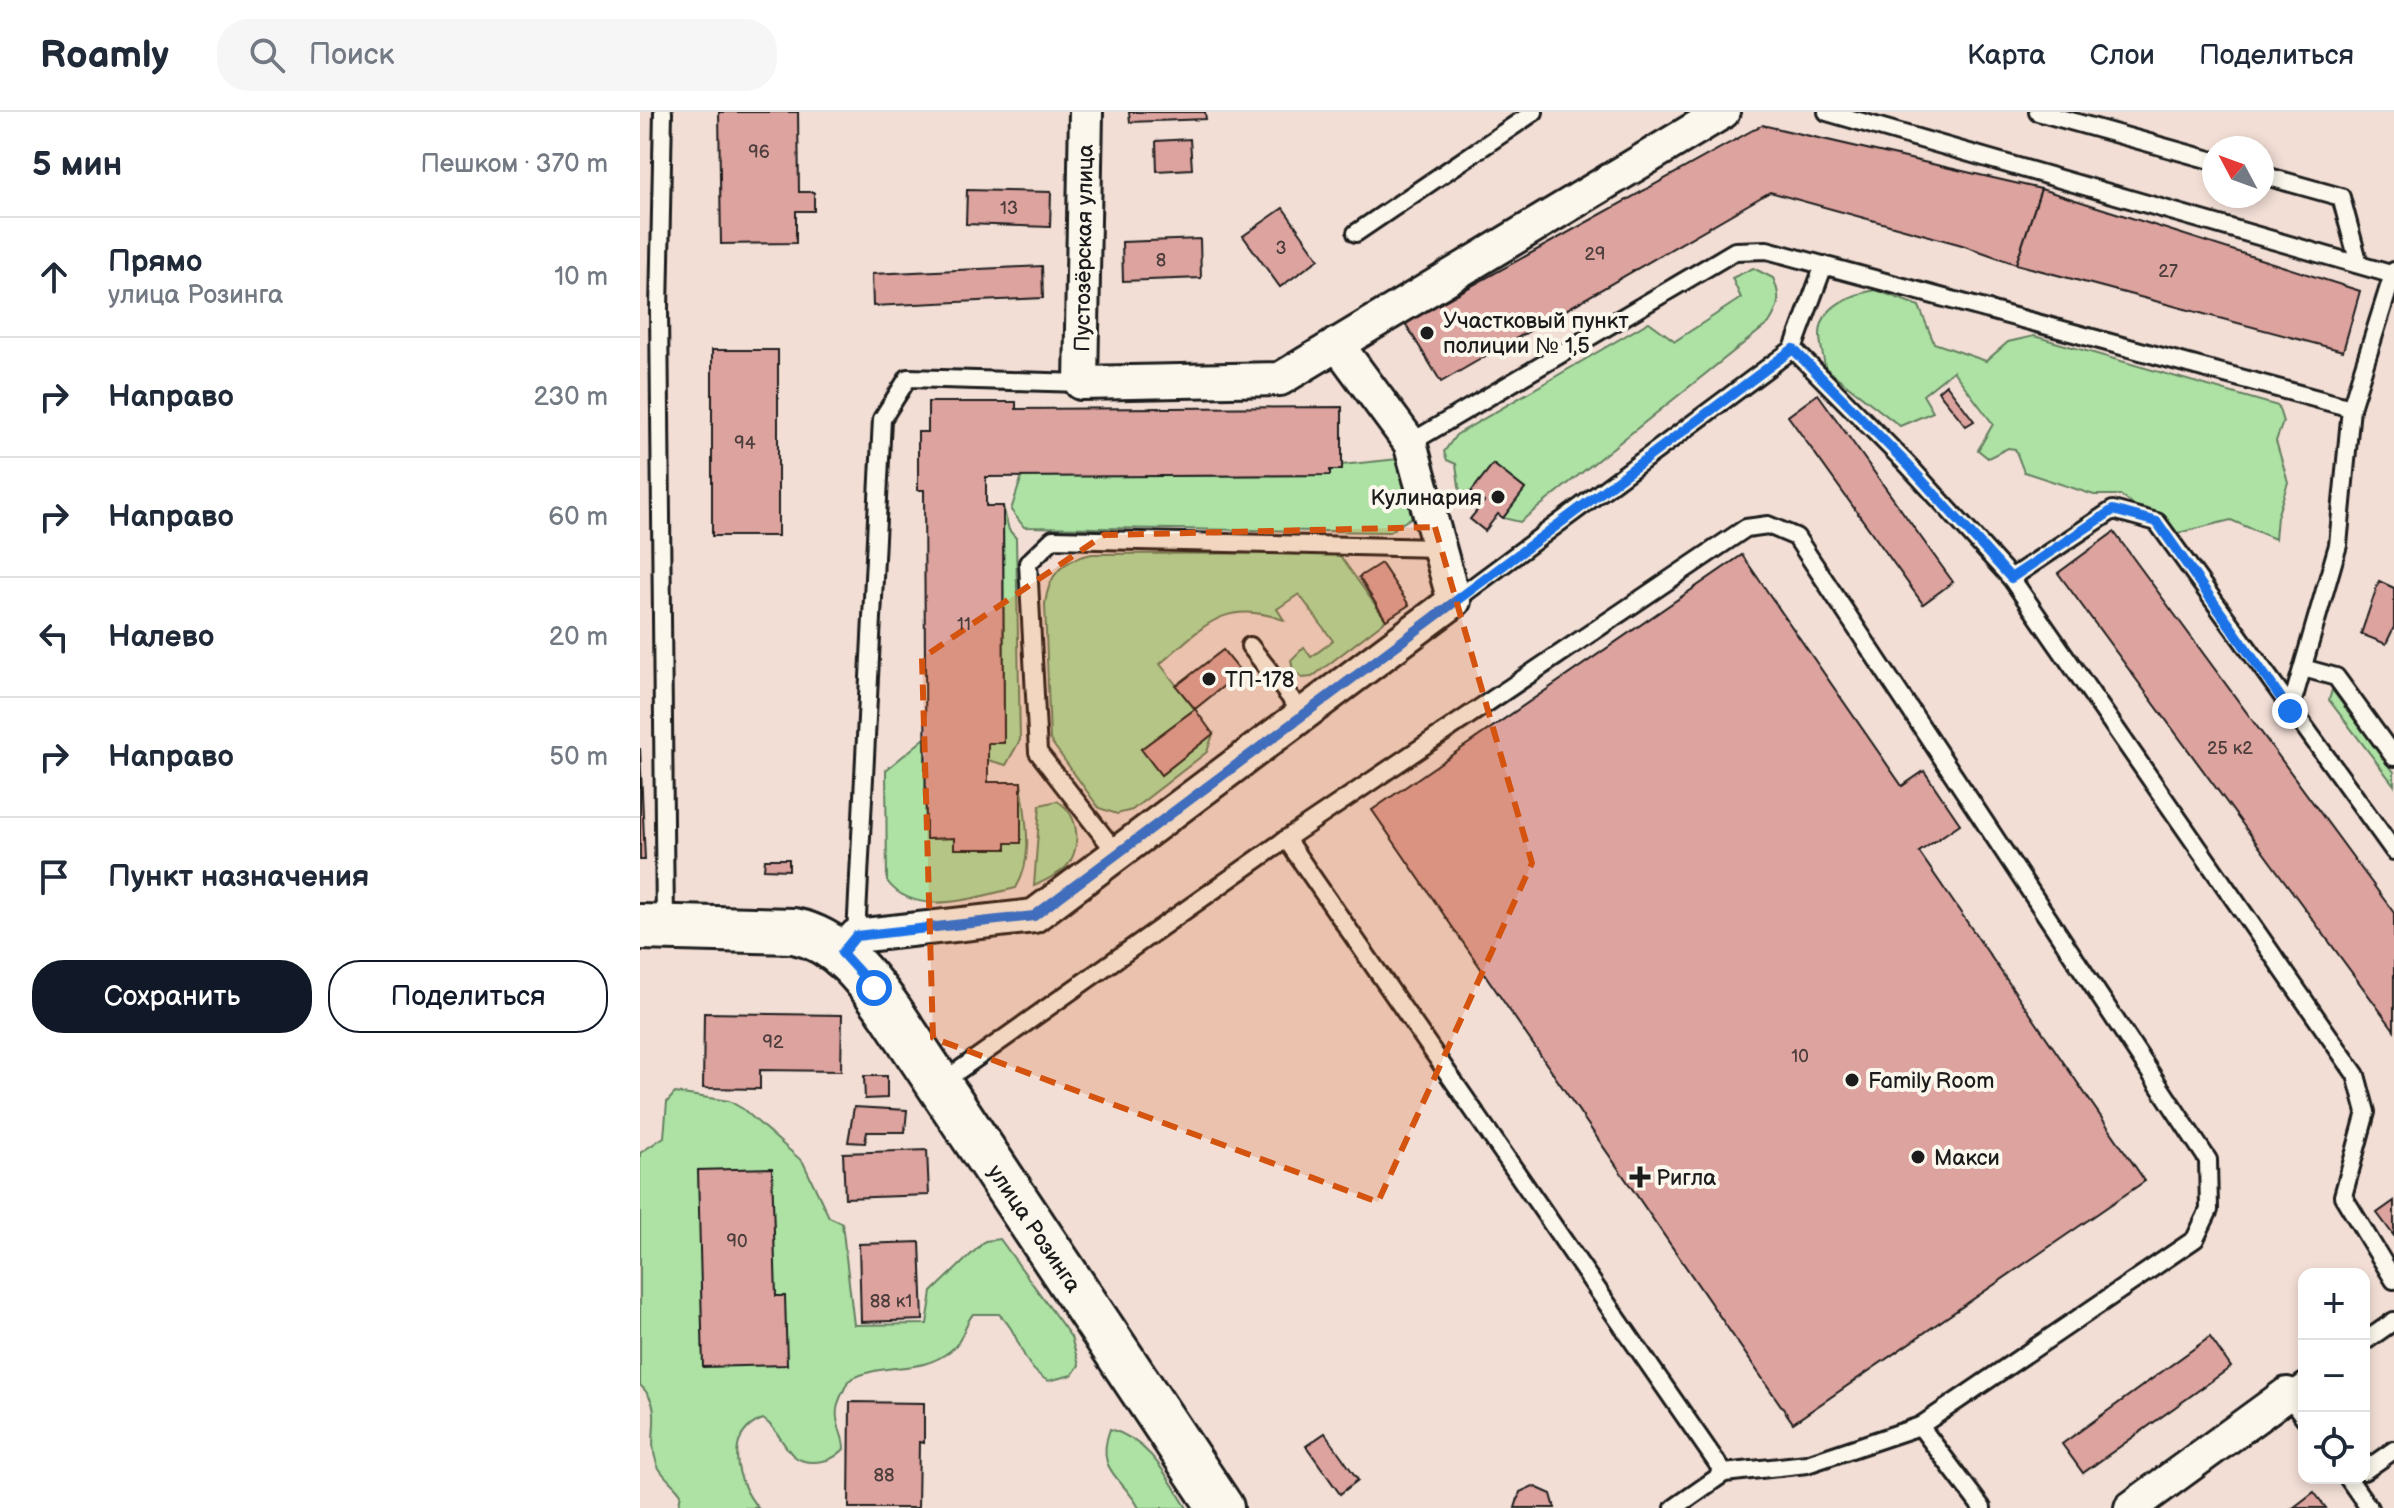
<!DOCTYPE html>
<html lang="ru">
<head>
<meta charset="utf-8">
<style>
	:root { --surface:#fff; --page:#f6f6f7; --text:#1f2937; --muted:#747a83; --line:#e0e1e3; --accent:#111827 }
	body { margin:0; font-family:"Balsamiq Sans",sans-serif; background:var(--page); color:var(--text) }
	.controls { position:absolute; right:24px; bottom:24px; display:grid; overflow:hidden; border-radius:16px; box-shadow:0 4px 12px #0003 }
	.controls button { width:72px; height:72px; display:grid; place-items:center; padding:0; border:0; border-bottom:2px solid var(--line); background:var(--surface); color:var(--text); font:40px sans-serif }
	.compass { position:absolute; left:1562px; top:24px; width:72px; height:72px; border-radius:50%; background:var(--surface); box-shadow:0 4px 12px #0003; rotate:311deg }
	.stop { position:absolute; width:24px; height:24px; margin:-18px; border:6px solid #1a73e8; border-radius:50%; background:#fff }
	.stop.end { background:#1a73e8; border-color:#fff; box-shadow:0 2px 8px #0008 }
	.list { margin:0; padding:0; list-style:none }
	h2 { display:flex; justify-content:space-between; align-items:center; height:104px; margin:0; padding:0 32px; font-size:34px }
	h2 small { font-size:26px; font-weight:400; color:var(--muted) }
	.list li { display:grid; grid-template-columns:52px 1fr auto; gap:24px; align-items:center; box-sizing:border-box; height:120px; padding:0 32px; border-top:2px solid var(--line) }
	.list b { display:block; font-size:30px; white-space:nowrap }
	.list p { margin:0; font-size:26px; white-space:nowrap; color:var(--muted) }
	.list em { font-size:26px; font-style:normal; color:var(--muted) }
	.actions { display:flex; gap:16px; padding:24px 32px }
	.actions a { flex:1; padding:18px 0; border:2px solid var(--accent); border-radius:32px; text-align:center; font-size:28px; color:var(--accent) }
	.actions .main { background:var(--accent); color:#fff }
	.icon { flex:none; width:44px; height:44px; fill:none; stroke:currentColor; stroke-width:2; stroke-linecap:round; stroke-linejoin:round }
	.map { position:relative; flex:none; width:1754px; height:1396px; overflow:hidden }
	header { display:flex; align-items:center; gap:48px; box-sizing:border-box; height:112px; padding:0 40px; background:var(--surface); border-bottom:2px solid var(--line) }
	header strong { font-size:38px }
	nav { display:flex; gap:44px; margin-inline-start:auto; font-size:28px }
	.search { width:560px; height:72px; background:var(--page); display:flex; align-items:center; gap:20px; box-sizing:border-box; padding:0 28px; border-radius:32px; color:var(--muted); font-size:30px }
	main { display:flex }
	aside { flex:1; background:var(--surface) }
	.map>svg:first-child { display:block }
	.green { fill:#ade2a4; stroke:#647f60; stroke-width:2 }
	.building { fill:#dda39e; stroke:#1c1c1c; stroke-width:2 }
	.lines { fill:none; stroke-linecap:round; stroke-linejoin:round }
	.lane-casing { stroke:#1c1c1c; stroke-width:22 }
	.street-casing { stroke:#1c1c1c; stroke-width:38 }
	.secondary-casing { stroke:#1c1c1c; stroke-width:50 }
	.lane { stroke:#fbf7ec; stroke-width:16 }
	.street { stroke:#fbf7ec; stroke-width:32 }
	.secondary { stroke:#fbf7ec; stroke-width:44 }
	.route { stroke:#1a73e8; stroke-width:10 }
	.marked { fill:#d4530e; fill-opacity:0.2; stroke:#d4530e; stroke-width:6; stroke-dasharray:16 10; stroke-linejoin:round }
	.poi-dot { fill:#1c1c1c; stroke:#fbf7ec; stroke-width:3 }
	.labels { text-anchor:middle; stroke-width:8; stroke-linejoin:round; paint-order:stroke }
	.number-label { font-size:18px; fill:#4c3e3c }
	.street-label { font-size:22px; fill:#1c1c1c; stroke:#fbf7ec }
	.poi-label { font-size:22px; fill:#1c1c1c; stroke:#fbf7ec; text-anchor:start }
</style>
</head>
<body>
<header>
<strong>Roamly</strong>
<div class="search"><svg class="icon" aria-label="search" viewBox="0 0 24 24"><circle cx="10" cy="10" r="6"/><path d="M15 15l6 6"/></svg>Поиск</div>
<nav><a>Карта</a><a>Слои</a><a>Поделиться</a></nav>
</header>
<main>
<aside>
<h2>5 мин<small>Пешком · 370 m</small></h2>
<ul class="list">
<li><svg class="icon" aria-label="ahead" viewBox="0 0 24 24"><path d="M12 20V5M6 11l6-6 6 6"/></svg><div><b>Прямо</b><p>улица Розинга</p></div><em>10 m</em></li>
<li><svg class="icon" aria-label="right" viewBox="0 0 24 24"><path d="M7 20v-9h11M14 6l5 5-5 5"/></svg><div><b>Направо</b></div><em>230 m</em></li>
<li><svg class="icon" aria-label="right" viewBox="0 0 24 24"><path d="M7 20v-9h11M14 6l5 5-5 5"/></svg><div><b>Направо</b></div><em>60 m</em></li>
<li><svg class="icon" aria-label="left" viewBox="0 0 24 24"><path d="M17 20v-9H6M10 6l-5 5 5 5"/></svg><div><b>Налево</b></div><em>20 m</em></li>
<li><svg class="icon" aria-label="right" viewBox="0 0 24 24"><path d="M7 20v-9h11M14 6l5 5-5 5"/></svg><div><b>Направо</b></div><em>50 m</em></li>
<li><svg class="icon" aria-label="arrive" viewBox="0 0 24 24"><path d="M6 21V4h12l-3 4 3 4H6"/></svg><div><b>Пункт назначения</b></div></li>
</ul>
<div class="actions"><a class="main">Сохранить</a><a>Поделиться</a></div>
</aside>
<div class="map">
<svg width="1754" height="1396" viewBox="0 0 1754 1396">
	<rect width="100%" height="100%" fill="#f2ded5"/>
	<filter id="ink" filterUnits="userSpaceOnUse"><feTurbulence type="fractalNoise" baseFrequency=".0125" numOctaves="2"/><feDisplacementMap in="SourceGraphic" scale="16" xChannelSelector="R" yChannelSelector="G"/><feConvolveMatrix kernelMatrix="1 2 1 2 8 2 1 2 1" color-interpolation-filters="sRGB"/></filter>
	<g filter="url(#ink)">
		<g class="green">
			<path d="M1113 156 1133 166C1141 184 1140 194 1129 211L880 410 863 406 885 377 853 352 831 380 820 381 816 352 807 348 804 340 816 323 1009 210 1035 229 1101 186 1092 166Z"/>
			<path d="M1236 178 1279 194 1294 231 1346 249 1368 230 1394 224 1638 294 1643 310 1636 329 1648 370 1637 405 1635 427 1591 408 1534 422 1480 383H1454L1384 360 1375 337 1368 336 1348 346 1338 338 1353 312 1313 259 1283 283 1293 300 1260 314 1185 256C1184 245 1180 234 1180 223 1180 194 1212 182 1236 178Z"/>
			<path d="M758 347 777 397 772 405 749 420 384 415 371 398 382 364 689 363 690 358H702V353Z"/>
			<path d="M363 394 369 418 376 426 380 628 366 653 348 648V631L364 630Z"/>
			<path d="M698 441 746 508 672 565 662 566 653 558 651 548 664 535 671 545 693 529 659 482 637 497 644 508C584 486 564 514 520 552L555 597 501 637 521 663 573 622 567 640 492 698 477 702 459 696 410 628 405 492C409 462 422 448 452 442Z"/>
			<path d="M1692 578 1754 660V673L1689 588Z"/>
			<path d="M285 626 286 727 314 726V737H366V731H381V670C385 705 395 745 376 776 338 784 275 808 247 769L246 658Z"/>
			<path d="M417 689C440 702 442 737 426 755 417 764 405 768 394 774L400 693Z"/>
			<path d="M35 981 89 989 103 997 163 1050 189 1105 202 1111 214 1213 287 1212 292 1180 345 1129 360 1127 431 1225 439 1253 432 1263 408 1269C378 1252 382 1222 359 1202H333C323 1214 323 1230 310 1239 279 1264 244 1248 208 1269 203 1281 195 1292 197 1306 198 1317 204 1325 204 1337 195 1346 188 1349 175 1350 144 1352 145 1321 123 1307 83 1322 96 1370 118 1396H38L41 1382C34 1371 21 1364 17 1352 5 1321 27 1298 0 1273V1041L24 1025 27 990Z"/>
			<path d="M470 1317C510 1329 526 1363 547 1396H499C483 1365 454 1360 470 1317Z"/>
		</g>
		<g class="building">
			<path d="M79 0H158L159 80H174V99H156V131L81 132Z"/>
			<path d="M489 0H565L566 7 490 10Z"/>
			<path d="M1122 13 1401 77 1376 152 1322 133 1130 80 801 270 765 211Z"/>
			<path d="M550 27 552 57 517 59 516 29Z"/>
			<path d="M1401 77 1720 179 1703 239 1376 152Z"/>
			<path d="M327 78 411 80 410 115 326 112Z"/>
			<path d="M643 96 679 147 640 175 603 124Z"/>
			<path d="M560 127 561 166 483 169 482 130Z"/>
			<path d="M402 154 403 186 233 194 232 162Z"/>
			<rect x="72" y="238" width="66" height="186"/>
			<path d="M1306 272 1334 309 1326 314 1298 279Z"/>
			<path d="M1178 282 1313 470 1283 492 1148 304Z"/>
			<path d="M288 290H376V297L702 295V358H690V363L346 365V394H363L364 631H348V670H381V731H366V737H314V726L286 727 284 378H278V320H288Z"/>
			<path d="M853 352 885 377 863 406 858 402 845 419 830 407 844 390 831 380Z"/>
			<path d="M1474 420 1754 801V918L1418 461Z"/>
			<path d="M1102 443 1262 674 1284 659 1320 712 1279 740 1505 1069 1153 1311 732 698Z"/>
			<path d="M741 451 769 493 746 508 719 465Z"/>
			<path d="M1739 469 1754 476V515L1746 532 1721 522Z"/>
			<path d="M583 538 601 560 555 597 536 574Z"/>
			<path d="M555 597 573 622 521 663 501 637Z"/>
			<path d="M0 636 5 748H0Z"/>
			<path d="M125 747H149V758L124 757Z"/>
			<path d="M64 901 202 903 201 959 120 958V977L63 976Z"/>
			<path d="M224 964H247V986L225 987Z"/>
			<path d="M214 995 267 998 265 1020H227L225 1031 208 1030Z"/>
			<path d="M287 1038 289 1083 205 1086 203 1041Z"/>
			<path d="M132 1056 136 1184H145L147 1253 63 1255 58 1058Z"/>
			<path d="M1754 1089V1124L1737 1101Z"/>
			<path d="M280 1130 283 1208 221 1210 219 1132Z"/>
			<path d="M1570 1225 1591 1255 1443 1361 1422 1332Z"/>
			<path d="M210 1290 284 1291V1331L279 1330 278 1396H209Z"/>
			<path d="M685 1321 718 1368 700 1382 666 1334Z"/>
			<path d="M893 1374 911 1382 915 1396H875L880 1380Z"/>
			<path d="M1674 1380 1686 1396H1653Z"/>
		</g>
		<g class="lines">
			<defs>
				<g id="lane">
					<path d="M23 0 19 198 25 813"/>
					<path d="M1187 0 1754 163"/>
					<path d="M1398 0 1574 49"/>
					<path d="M1622 63 1701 85 1719 152"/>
					<path d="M716 121 894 0"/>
					<path d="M1184 153 1153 237 1268 353 1371 466 1716 963 1726 1000 1703 1084 1754 1168"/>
					<path d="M770 331 1095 139 1127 138 1711 296"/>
					<path d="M1371 466 1473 398 1517 410 1754 739"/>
					<path d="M814 489 1153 237"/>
					<path d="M610 534 664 603"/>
					<path d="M1663 556 1696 565 1754 645"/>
					<path d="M1650 599 1698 433 1711 296 1754 159"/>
					<path d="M646 727 1106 416 1128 413 1156 425 1568 1048 1569 1098 1555 1127 1280 1314 1167 1352 1084 1361"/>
					<path d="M478 743 398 640 388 451 413 427 798 436"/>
					<path d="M216 824 242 307 268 266 441 271"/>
					<path d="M301 971 646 727 1084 1361 1034 1396"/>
					<path d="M1724 1230 1754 1209"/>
					<path d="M1664 1270 1647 1282 1664 1305"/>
					<path d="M1280 1314 1342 1396"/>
					<path d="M1724 1359 1754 1338"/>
					<path d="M1708 1366 1729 1396"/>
				</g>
				<g id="street">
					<path d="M446 0 441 271 640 267 1083 0"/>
					<path d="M202 841 216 824 394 804 814 489 770 331 697 232"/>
					<path d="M1491 1396 1647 1282"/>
				</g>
				<path id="secondary" d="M0 815 154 819C198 828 225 864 250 899L581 1396"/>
			</defs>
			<use href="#lane" class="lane-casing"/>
			<use href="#street" class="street-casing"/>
			<use href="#secondary" class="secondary-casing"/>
			<use href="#lane" class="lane"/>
			<use href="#street" class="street"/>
			<use href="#secondary" class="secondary"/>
		</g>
	</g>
	<g class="lines" filter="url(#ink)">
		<path class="route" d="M234 876 202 841 216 824 394 804 1153 237 1268 353 1371 466 1473 398 1517 410 1650 599"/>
	</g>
	<path class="marked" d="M795 415 892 751 738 1090 293 926 282 546 464 423Z"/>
	<g class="poi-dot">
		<circle cx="787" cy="221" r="8"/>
		<circle cx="858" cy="385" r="8"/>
		<circle cx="569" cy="567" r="8"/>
		<circle cx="1212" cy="968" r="8"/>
		<circle cx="1278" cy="1045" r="8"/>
		<path d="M996 1053h8v8h8v8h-8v8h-8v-8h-8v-8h8z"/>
	</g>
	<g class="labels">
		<g class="number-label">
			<text x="119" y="46">96</text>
			<text x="369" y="102">13</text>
			<text x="641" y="142">3</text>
			<text x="955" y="148">29</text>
			<text x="521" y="154">8</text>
			<text x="1528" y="165">27</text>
			<text x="105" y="337">94</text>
			<text x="324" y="518">11</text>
			<text x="1590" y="642">25 к2</text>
			<text x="133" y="936">92</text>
			<text x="1160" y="950">10</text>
			<text x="97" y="1135">90</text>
			<text x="251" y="1195">88 к1</text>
			<text x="244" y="1369">88</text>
		</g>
		<g class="street-label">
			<text transform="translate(443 136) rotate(-89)" y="8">Пустозёрская улица</text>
			<text transform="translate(395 1116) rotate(56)" y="8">улица Розинга</text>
		</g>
		<g class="poi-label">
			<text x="803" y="216">Участковый пункт<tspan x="803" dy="25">полиции № 1,5</tspan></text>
			<text x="842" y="393" text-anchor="end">Кулинария</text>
			<text x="585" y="575">ТП-178</text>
			<text x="1228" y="976">Family Room</text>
			<text x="1294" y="1053">Макси</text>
			<text x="1016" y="1073">Ригла</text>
		</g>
	</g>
</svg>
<div class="controls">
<button>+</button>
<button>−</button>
<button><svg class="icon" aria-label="locate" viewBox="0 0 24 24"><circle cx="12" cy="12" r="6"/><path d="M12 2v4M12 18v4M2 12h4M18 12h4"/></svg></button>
</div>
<svg class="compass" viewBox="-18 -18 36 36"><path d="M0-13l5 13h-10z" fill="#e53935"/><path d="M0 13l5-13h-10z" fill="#747a83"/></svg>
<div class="stop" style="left:234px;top:876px"></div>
<div class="stop end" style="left:1650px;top:599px"></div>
</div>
</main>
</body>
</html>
